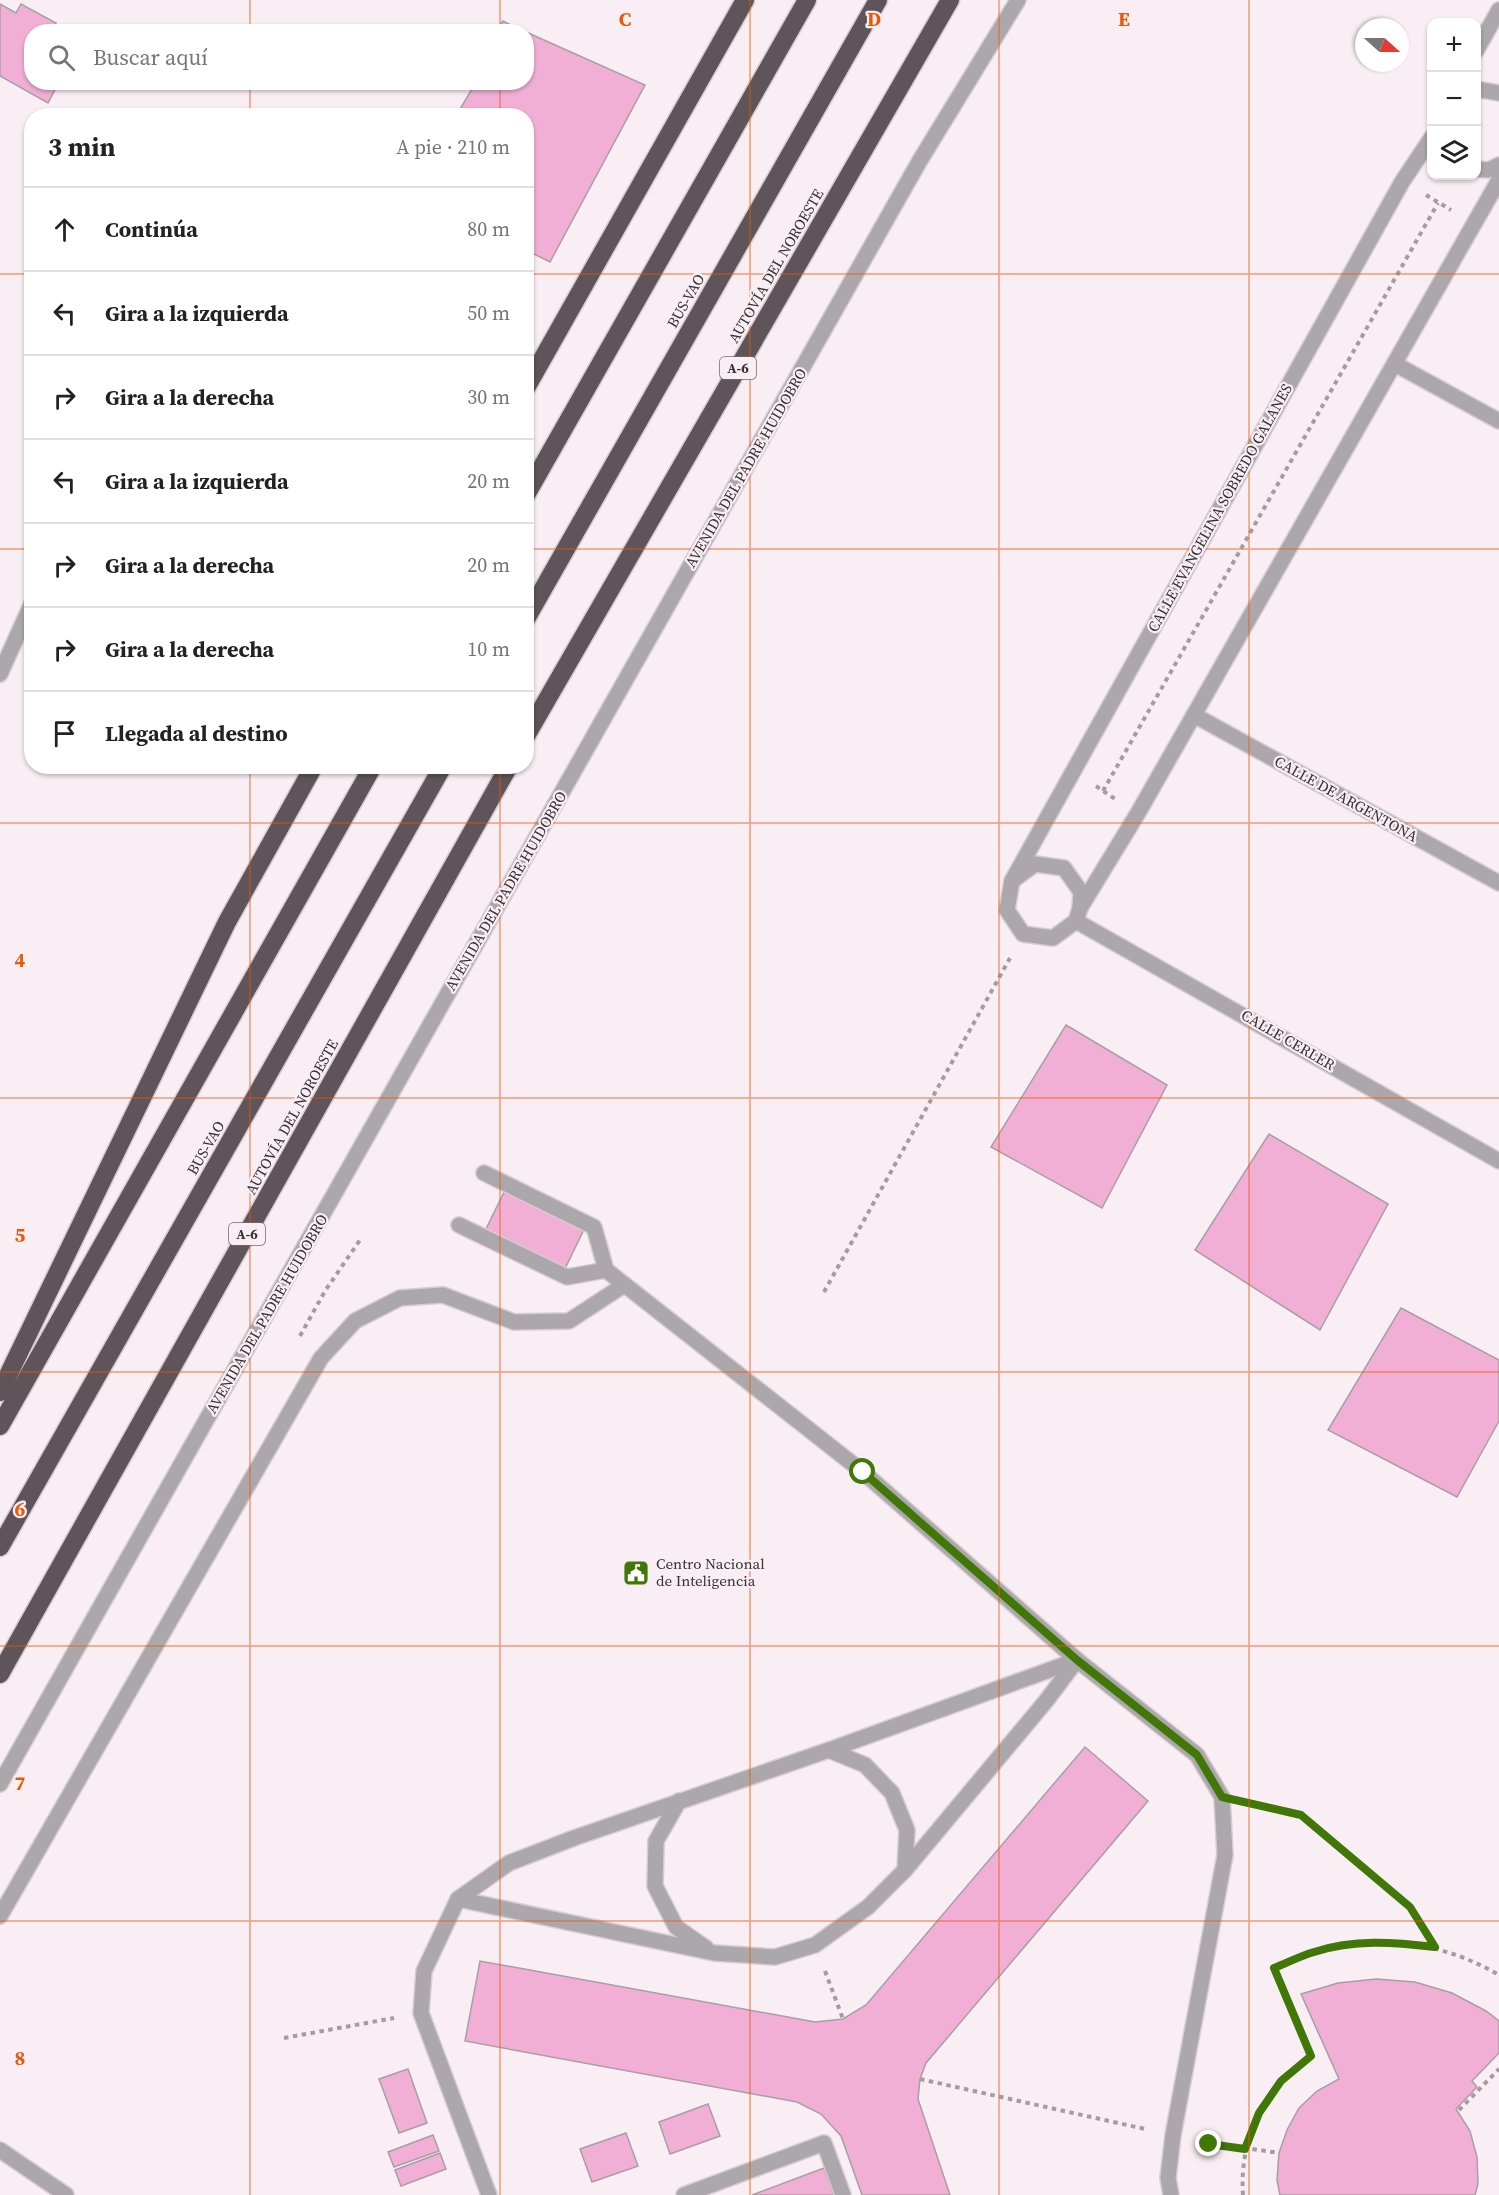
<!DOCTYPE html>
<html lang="es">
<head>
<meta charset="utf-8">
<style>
	:root { --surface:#fff; --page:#f2f2f2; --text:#222; --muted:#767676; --line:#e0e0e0 }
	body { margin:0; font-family:"Source Serif 4",serif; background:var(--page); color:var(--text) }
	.controls { position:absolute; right:18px; top:18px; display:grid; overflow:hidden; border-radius:12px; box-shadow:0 2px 4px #0004 }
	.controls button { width:54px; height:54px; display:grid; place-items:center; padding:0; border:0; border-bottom:2px solid var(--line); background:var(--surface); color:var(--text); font:30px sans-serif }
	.compass { position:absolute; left:1355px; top:18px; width:54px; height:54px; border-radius:50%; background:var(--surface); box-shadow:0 2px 4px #0004; rotate:111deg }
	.stop { position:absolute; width:18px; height:18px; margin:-14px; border:4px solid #407707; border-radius:50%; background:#fff }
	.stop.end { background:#407707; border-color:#fff; box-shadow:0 2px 6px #0008 }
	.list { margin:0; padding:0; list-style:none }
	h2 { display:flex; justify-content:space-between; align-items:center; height:78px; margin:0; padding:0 24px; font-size:26px }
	h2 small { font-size:20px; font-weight:400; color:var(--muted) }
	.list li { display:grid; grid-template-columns:39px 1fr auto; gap:18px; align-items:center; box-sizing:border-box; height:84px; padding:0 24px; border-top:2px solid var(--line) }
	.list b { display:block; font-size:22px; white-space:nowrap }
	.list em { font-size:20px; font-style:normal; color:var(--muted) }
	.icon { flex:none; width:33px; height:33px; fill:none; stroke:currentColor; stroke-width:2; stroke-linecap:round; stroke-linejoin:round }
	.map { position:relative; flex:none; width:1499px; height:2195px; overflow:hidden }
	.search { position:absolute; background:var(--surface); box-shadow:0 2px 4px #0004; left:24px; top:24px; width:510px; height:66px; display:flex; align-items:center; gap:15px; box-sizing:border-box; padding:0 21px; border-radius:24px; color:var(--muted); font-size:22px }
	.panel { position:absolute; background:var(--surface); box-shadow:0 2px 4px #0004; left:24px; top:108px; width:510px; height:666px; border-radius:24px }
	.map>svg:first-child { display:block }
	.building { fill:#f1afd5; stroke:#a99ea4; stroke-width:1.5 }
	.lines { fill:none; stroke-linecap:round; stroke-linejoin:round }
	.service-casing { stroke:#d6ccd1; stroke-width:18 }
	.pedestrian-casing { stroke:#d6ccd1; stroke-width:18 }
	.minor-casing { stroke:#d6ccd1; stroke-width:18 }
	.motorway-casing { stroke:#d6ccd1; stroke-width:21 }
	.path { stroke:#a49ca0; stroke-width:4; stroke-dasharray:4.5 4.5; stroke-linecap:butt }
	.service { stroke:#aca7aa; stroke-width:15 }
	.pedestrian { stroke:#aca7aa; stroke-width:15 }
	.minor { stroke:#aca7aa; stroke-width:15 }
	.motorway { stroke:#5e5459; stroke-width:18 }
	.route { stroke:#407707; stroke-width:8 }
	.grid { fill:none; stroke:#e8590c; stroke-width:1.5; stroke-opacity:0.55 }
	.labels { text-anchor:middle; stroke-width:4.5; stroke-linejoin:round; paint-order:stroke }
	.shield { fill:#f9eef4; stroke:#706a6e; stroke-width:1.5 }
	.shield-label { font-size:14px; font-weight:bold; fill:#363234 }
	.street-label { font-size:15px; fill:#363234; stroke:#f9eef4 }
	.poi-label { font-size:15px; fill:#363234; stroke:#f9eef4; text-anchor:start }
	.grid-label { font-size:20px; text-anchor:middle; font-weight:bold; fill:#e8590c; stroke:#f9eef4; stroke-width:4.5; stroke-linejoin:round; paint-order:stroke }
</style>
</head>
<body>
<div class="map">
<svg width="1499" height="2195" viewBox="0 0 1499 2195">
	<rect width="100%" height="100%" fill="#f9eef4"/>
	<g class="building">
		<path d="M0 4 16 13 21 4 56 23 51 32H32V82H59L48 103 0 76Z"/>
		<path d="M503 21 525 32H495Z"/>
		<path d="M526 32 645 85 550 262 526 250V116H456L476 82H526Z"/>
		<path d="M1066 1025 1167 1085 1102 1208 991 1147Z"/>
		<path d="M1269 1134 1388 1204 1320 1330 1195 1250Z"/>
		<path d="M509 1182 588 1221 562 1275 483 1235Z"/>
		<path d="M1401 1308 1499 1360V1421L1457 1497 1328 1430Z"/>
		<path d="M1085 1747 1148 1801 926 2063 920 2079 918 2099 950 2195H862L841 2136 821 2114 797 2102 465 2041 480 1961 815 2022 843 2019 866 2005Z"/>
		<path d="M1376 1979 1415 1982 1452 1993 1486 2011 1499 2021V2053L1472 2081 1477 2087 1456 2109 1470 2131 1477 2157 1478 2184 1475 2195H1280L1277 2180 1279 2153 1287 2130 1299 2108 1317 2091 1339 2079 1301 1994 1338 1983Z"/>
		<path d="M408 2069 427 2123 399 2133 379 2079Z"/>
		<path d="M708 2104 720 2136 670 2154 659 2122Z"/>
		<path d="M626 2133 638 2166 592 2182 580 2149Z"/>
		<path d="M433 2135 439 2151 394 2167 388 2152Z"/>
		<path d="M440 2153 446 2169 401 2186 395 2170Z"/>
		<path d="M824 2168 834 2195H752Z"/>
	</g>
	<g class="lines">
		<defs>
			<g id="service">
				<path d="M0 674 32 603"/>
				<path d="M484 1173 594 1227 606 1270 863 1472 1077 1660 1197 1755 1222 1797 1225 1855 1173 2135 1168 2178 1171 2195"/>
				<path d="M459 1225 567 1277 606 1270"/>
				<path d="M829 1750 865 1765 892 1793 907 1830 905 1870"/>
				<path d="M679 1801 656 1841 655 1886 676 1927 706 1948"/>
				<path d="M458 1899 714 1953 775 1957 815 1945 868 1907 905 1870 1046 1701 1077 1660"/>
				<path d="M0 1916 321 1358 355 1321 400 1298 443 1295 514 1322 569 1321 624 1285"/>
				<path d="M0 2150 66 2195"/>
				<path d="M489 2195 421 2013 424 1971 458 1899 509 1863 574 1838 829 1750 1077 1660"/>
				<path d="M684 2195 824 2143 843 2195"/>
			</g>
			<g id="pedestrian">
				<path d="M1395 364 1499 421"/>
				<path d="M1194 715 1499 883"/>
			</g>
			<g id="minor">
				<path d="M1476 51 1499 10"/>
				<path d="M1476 89 1499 93"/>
				<path d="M1476 169 1489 170 1499 165"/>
				<path d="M1035 864 1064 868 1081 892 1080 908 1076 921 1053 938 1023 934 1007 910 1012 881Z"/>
				<path d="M1012 881 1402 182 1432 137"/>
				<path d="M1080 908 1138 813 1499 180"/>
				<path d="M1076 921 1499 1161"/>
				<path d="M0 1784 919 162 1018 0"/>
			</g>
			<g id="motorway">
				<path d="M526 388 745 0"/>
				<path d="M526 495 807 0"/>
				<path d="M526 619 878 0"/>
				<path d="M526 736 950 0"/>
				<path d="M0 1392 227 922 314 766"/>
				<path d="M0 1426 373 766"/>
				<path d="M0 1547 443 766"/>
				<path d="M0 1674 509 766"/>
			</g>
		</defs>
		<use href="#service" class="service-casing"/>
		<use href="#pedestrian" class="pedestrian-casing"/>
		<use href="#minor" class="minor-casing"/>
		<use href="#motorway" class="motorway-casing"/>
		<g class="path">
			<path d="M1426 195 1451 210"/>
			<path d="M1096 786 1115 799"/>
			<path d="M1103 791 1438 203"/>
			<path d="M824 1292 1010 958"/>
			<path d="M300 1336 325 1291 360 1240"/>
			<path d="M1249 1803 1301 1815 1410 1907 1435 1947"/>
			<path d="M825 1971 843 2019"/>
			<path d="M284 2038 394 2018"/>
			<path d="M920 2079 1145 2129"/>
			<path d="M1459 2110 1499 2069"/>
			<path d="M1199 2141 1279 2153"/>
			<path d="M1243 2195C1240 2155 1253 2109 1282 2080 1291 2071 1301 2064 1311 2056L1274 1968C1287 1963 1300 1956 1313 1952 1375 1932 1443 1942 1499 1975"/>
		</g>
		<use href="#service" class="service"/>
		<use href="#pedestrian" class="pedestrian"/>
		<use href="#minor" class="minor"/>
		<use href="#motorway" class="motorway"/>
	</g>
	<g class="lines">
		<path class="route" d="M863 1472 1077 1660 1197 1755 1222 1797 1301 1815 1410 1907 1435 1947C1393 1942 1354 1939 1314 1952 1300 1956 1287 1963 1274 1968L1311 2056 1281 2081 1259 2113 1245 2149 1209 2144"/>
	</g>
	<path class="grid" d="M250 0V32M500 0V32M750 0V2195M999 0V2195M1249 0V2195M250 82V116M500 82V116M0 274H32M526 274H1499M0 549H32M526 549H1499M250 766V2195M500 766V2195M0 823H1499M0 1098H1499M0 1372H1499M0 1646H1499M0 1921H1499"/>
	<defs>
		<symbol id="civic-square" viewBox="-11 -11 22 22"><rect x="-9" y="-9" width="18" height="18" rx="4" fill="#407707" stroke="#f9eef4"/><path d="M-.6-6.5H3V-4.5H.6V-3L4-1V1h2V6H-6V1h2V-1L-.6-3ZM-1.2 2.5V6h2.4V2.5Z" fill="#fff"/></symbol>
	</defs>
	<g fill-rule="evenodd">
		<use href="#civic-square" x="621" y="1558" width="30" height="30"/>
	</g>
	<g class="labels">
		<g class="shield">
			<rect x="720" y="357" width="36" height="22" rx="4.5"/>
			<rect x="229" y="1223" width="36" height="22" rx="4.5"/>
		</g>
		<g class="shield-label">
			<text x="738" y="373">A-6</text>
			<text x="247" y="1239">A-6</text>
		</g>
		<g class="street-label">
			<text transform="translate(776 266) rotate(-60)" y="5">AUTOVÍA DEL NOROESTE</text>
			<text transform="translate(686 301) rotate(-60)" y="5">BUS-VAO</text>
			<text transform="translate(746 468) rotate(-60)" y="5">AVENIDA DEL PADRE HUIDOBRO</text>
			<text transform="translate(1220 508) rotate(-61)" y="5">CALLE EVANGELINA SOBREDO GALANES</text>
			<text transform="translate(1346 799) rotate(29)" y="5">CALLE DE ARGENTONA</text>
			<text transform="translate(506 891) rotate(-60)" y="5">AVENIDA DEL PADRE HUIDOBRO</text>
			<text transform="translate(1288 1040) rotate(30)" y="5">CALLE CERLER</text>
			<text transform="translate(292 1117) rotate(-61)" y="5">AUTOVÍA DEL NOROESTE</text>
			<text transform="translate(206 1148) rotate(-60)" y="5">BUS-VAO</text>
			<text transform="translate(267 1314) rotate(-60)" y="5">AVENIDA DEL PADRE HUIDOBRO</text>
		</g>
		<g class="poi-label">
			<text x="656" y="1569">Centro Nacional<tspan x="656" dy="17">de Inteligencia</tspan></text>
		</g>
	</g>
	<g class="grid-label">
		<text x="625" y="26">C</text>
		<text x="874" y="26">D</text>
		<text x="1124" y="26">E</text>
		<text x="20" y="967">4</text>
		<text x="20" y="1242">5</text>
		<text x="20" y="1516">6</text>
		<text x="20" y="1790">7</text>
		<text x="20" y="2065">8</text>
	</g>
</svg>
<div class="controls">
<button>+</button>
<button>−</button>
<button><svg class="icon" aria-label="layers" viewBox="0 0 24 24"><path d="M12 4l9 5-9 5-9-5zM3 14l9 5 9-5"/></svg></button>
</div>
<svg class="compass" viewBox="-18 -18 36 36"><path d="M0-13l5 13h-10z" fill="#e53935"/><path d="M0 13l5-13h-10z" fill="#767676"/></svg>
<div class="stop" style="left:863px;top:1472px"></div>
<div class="stop end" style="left:1209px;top:2144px"></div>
<div class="search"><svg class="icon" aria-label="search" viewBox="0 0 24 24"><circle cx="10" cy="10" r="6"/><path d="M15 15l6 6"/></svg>Buscar aquí</div>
<section class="panel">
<h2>3 min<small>A pie · 210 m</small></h2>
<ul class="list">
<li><svg class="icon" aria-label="ahead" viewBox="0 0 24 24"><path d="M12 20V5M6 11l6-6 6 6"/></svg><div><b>Continúa</b></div><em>80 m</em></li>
<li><svg class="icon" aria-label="left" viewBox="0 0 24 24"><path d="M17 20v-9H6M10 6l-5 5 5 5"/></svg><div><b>Gira a la izquierda</b></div><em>50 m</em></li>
<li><svg class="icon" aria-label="right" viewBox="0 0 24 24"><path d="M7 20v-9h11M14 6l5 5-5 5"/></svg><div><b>Gira a la derecha</b></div><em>30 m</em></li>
<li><svg class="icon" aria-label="left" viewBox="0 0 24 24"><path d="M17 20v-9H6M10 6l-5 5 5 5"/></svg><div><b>Gira a la izquierda</b></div><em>20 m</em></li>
<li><svg class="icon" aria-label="right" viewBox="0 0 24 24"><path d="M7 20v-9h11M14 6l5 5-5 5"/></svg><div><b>Gira a la derecha</b></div><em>20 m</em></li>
<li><svg class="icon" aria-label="right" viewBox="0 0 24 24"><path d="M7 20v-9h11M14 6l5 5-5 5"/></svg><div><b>Gira a la derecha</b></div><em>10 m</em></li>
<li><svg class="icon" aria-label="arrive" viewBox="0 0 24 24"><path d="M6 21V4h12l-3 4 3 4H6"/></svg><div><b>Llegada al destino</b></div></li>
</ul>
</section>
</div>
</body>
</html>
